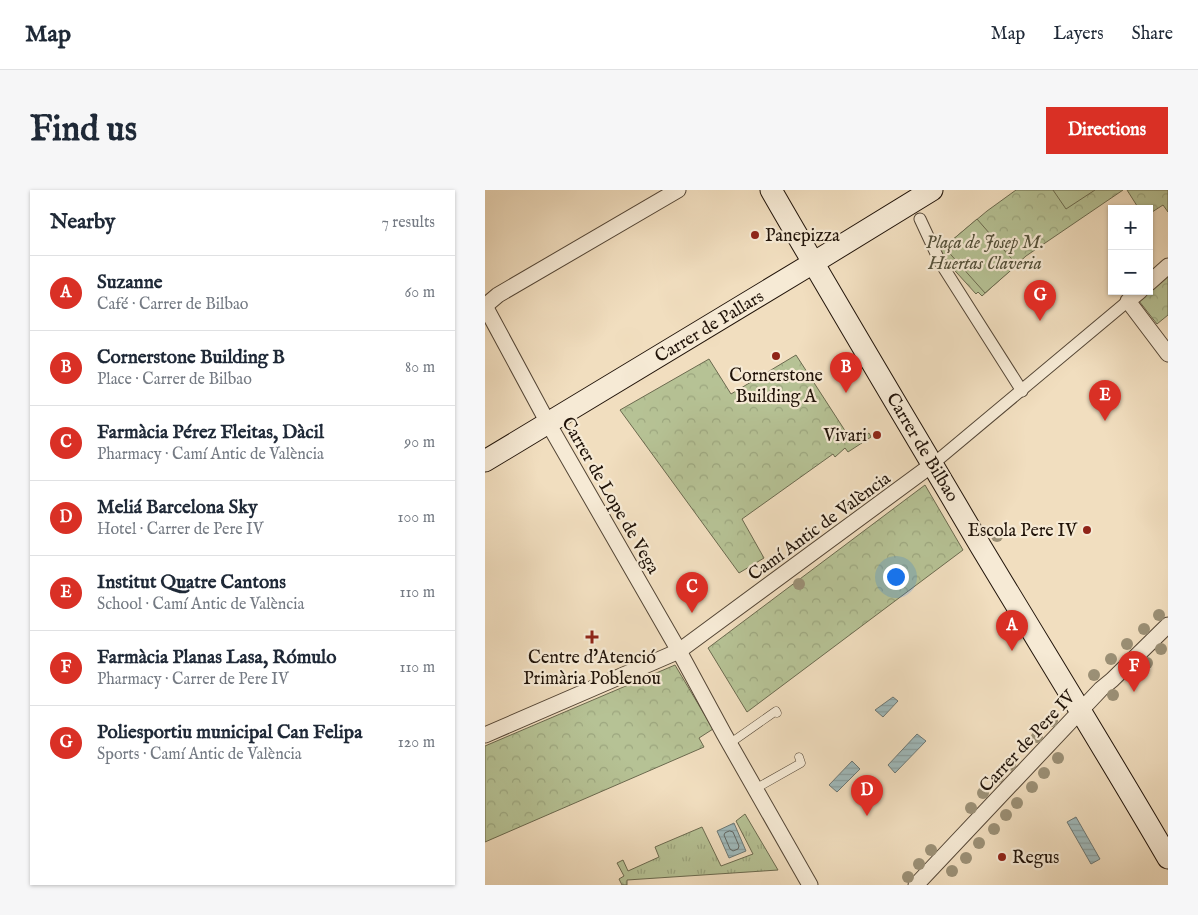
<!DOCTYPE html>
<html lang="en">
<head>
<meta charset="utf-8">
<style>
	:root { --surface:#fff; --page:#f6f6f7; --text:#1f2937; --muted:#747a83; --line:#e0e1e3; --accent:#d93025 }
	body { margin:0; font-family:"IM FELL English",serif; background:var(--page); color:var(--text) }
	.controls { position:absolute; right:15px; top:15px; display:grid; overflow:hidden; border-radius:0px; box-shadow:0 1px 4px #0004 }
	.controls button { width:45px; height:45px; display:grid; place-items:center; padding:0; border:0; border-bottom:1px solid var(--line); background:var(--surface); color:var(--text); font:25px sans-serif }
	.you { position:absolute; left:410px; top:386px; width:18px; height:18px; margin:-12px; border:4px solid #fff; border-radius:50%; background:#1a73e8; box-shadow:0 0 0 8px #1a73e833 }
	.badge { display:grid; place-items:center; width:32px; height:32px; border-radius:50%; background:var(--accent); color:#fff; font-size:16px; font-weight:700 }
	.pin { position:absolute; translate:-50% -41px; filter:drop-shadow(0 1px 2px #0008) }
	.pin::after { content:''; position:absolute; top:26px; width:18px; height:15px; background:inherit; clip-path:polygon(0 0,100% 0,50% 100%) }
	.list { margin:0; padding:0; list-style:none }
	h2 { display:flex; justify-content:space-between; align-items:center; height:65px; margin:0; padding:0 20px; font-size:21px }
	h2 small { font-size:16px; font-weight:400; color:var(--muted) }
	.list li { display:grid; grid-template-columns:32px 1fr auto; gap:15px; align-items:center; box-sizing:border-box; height:75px; padding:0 20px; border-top:1px solid var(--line) }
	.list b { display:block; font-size:19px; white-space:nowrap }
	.list p { margin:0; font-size:16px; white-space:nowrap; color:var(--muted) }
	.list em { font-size:16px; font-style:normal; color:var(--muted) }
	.map { position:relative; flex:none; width:683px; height:695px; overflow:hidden; border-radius:0px }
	header { display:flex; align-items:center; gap:30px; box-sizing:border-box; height:70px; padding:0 25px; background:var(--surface); border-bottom:1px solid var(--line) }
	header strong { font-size:24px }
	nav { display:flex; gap:28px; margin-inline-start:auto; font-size:18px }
	.intro { display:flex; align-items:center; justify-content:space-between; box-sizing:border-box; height:120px; padding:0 30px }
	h1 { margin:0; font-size:35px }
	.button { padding:12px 22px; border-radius:0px; background:var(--accent); color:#fff; font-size:18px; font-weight:700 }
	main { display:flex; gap:30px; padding:0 30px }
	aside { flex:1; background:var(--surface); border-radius:0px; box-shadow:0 1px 4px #0004 }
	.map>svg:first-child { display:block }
	.grass { fill:url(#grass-tufts); stroke:#6b6a4f }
	.park { fill:url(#park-crowns); stroke:#6b6a4f }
	.pitch { fill:#b6c295; stroke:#6b6a4f }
	.water { fill:url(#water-rules); stroke:#6c7774 }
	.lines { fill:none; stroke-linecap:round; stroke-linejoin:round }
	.shore { stroke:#606662; stroke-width:1 }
	.service-casing { stroke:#544636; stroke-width:9 }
	.pedestrian-casing { stroke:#544636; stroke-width:13 }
	.minor-casing { stroke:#544636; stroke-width:17 }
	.secondary-casing { stroke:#201309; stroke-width:23 }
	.service { stroke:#f6ead5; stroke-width:8 }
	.pedestrian { stroke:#f6ead5; stroke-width:11 }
	.minor { stroke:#f6ead5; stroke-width:15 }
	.secondary { stroke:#f6ead5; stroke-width:21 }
	.tree { fill:#9b9076 }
	.poi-dot { fill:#8f2418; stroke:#f6ead5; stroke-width:2 }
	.labels { text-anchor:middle; stroke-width:4.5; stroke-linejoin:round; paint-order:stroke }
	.poi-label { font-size:18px; fill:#201309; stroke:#f6ead5; text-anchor:start }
	.park-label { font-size:18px; font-style:italic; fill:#54503a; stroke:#f6ead5 }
	.street-label { font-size:18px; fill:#201309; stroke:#f6ead5 }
</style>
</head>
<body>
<header>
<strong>Map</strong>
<nav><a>Map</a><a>Layers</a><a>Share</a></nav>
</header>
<div class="intro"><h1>Find us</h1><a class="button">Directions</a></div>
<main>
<aside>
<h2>Nearby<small>7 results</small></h2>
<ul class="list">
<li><span class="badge">A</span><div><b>Suzanne</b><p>Café · Carrer de Bilbao</p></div><em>60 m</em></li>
<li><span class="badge">B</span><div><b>Cornerstone Building B</b><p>Place · Carrer de Bilbao</p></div><em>80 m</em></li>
<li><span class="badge">C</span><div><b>Farmàcia Pérez Fleitas, Dàcil</b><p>Pharmacy · Camí Antic de València</p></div><em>90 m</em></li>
<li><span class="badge">D</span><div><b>Meliá Barcelona Sky</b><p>Hotel · Carrer de Pere IV</p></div><em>100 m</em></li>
<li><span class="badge">E</span><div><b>Institut Quatre Cantons</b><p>School · Camí Antic de València</p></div><em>110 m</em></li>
<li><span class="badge">F</span><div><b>Farmàcia Planas Lasa, Rómulo</b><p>Pharmacy · Carrer de Pere IV</p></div><em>110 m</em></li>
<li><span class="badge">G</span><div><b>Poliesportiu municipal Can Felipa</b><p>Sports · Camí Antic de València</p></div><em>120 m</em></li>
</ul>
</aside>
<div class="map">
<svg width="683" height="695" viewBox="0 0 683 695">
	<defs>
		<pattern id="grass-tufts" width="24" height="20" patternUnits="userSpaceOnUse" patternTransform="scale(1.25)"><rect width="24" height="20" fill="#b6c295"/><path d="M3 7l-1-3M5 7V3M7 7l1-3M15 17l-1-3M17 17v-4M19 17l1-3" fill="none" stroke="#9ca67f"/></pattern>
		<pattern id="park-crowns" width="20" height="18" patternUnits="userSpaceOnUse" patternTransform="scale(1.25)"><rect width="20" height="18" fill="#b6c295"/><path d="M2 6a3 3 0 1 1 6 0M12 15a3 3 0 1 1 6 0" fill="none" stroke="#9ca67f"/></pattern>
		<pattern id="water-rules" width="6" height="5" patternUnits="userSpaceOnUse" patternTransform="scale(1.25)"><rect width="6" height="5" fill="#9fbabc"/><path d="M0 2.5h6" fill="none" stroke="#899fa0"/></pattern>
	</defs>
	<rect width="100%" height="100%" fill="#f1debf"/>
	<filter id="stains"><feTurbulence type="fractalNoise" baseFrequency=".004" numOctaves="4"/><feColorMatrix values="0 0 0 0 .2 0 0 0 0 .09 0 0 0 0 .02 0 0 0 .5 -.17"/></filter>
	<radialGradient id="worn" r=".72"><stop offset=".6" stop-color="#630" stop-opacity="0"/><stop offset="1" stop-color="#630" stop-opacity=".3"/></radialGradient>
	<path class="grass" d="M260 624 293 680 142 690V695H137L134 689 139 686 132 673 138 670 143 681 174 667 170 657 217 637 236 676 268 664 251 631Z"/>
	<g class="park">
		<path d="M531 0H638L541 66 497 106 493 102 491 104 453 62 502 21Z"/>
		<path d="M642 0H683V22L678 15 664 24V19H654Z"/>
		<path d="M683 86V125L672 134 654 111Z"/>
		<path d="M311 165 368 253 384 243 386 247 363 262 360 258 350 267 348 264 257 329 279 368 254 383 135 220 224 169 246 204Z"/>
		<path d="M440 295 478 360 262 522 223 458Z"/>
		<path d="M190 475 228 539 214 548 219 557 0 652V556Z"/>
	</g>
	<g class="pitch">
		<path d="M568 0H610L581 19Z"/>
		<path d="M492 29 532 75 500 103 459 57Z"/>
	</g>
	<g class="water">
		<path d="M408 507 413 511 398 527 390 520Z"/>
		<path d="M432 544 441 551 410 583 403 575Z"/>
		<path d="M367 571 375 579 352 602 344 595Z"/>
		<path d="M591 627 615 669 606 674 582 632Z"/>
		<path d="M249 633 261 661 244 668 232 641Z"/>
	</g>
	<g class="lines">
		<path class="shore" d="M245 641 248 642 254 656 253 659 248 661 245 659 239 645 240 643Z"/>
		<defs>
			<g id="service">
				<path d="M244 554 291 521 292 523"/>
				<path d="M270 599 316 573 314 567"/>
			</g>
			<g id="pedestrian">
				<path d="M435 29 455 72 537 201"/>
				<path d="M448 274 643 111"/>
			</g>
			<g id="minor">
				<path d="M664 93 683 76"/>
				<path d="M655 101 643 111 683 164"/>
				<path d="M0 116 63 233 194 461 239 544 325 695"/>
				<path d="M0 116 13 105 193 0"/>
				<path d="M0 545 194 461 448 274"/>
				<path d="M431 695 616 499 627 490 683 435"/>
			</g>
			<g id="secondary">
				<path d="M286 0C355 120 426 238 496 357 558 460 622 563 683 668"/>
				<path d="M0 271 328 73 447 0"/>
			</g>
		</defs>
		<use href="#service" class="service-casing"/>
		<use href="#pedestrian" class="pedestrian-casing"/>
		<use href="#minor" class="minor-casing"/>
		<use href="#secondary" class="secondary-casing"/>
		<use href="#service" class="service"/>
		<use href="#pedestrian" class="pedestrian"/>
		<use href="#minor" class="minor"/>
		<use href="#secondary" class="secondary"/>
	</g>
	<g class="tree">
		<circle cx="512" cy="346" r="6"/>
		<circle cx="314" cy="394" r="6"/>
		<circle cx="674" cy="425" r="6"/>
		<circle cx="659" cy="439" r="6"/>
		<circle cx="642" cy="454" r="6"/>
		<circle cx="676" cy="459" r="6"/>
		<circle cx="626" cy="469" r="6"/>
		<circle cx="662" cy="473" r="6"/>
		<circle cx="609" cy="485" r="6"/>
		<circle cx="648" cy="486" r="6"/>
		<circle cx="628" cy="505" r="6"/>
		<circle cx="567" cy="531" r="6"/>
		<circle cx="552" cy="547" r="6"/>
		<circle cx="573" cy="568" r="6"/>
		<circle cx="525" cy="575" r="6"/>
		<circle cx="559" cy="583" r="6"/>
		<circle cx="513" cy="587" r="6"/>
		<circle cx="547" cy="597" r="6"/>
		<circle cx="498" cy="603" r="6"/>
		<circle cx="532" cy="613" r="6"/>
		<circle cx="486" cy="618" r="6"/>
		<circle cx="521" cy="625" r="6"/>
		<circle cx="509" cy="639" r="6"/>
		<circle cx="494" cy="653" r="6"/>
		<circle cx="446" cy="660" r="6"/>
		<circle cx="481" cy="668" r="6"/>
		<circle cx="434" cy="674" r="6"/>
		<circle cx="467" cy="681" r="6"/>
		<circle cx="423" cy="687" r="6"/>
	</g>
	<g class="poi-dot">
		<circle cx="270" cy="45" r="5"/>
		<circle cx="291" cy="166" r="5"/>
		<circle cx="392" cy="245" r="5"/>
		<circle cx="602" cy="340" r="5"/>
		<path d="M104.5 439.5h5v5h5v5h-5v5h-5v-5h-5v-5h5z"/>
		<circle cx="517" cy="667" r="5"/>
	</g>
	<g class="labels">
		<g class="poi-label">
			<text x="280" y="51">Panepizza</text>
			<text x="291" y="191" text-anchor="middle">Cornerstone<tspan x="291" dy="21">Building A</tspan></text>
			<text x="382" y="251" text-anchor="end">Vivari</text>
			<text x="592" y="346" text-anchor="end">Escola Pere IV</text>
			<text x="107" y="473" text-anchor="middle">Centre d'Atenció<tspan x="107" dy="21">Primària Poblenou</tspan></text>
			<text x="527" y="673">Regus</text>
		</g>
		<g class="park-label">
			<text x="500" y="58">Plaça de Josep M.<tspan x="500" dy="21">Huertas Claveria</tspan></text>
		</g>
		<g class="street-label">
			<text transform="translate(224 136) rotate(-31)" y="6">Carrer de Pallars</text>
			<text transform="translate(438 257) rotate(59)" y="6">Carrer de Bilbao</text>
			<text transform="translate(126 305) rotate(60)" y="6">Carrer de Lope de Vega</text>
			<text transform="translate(334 336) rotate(-36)" y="6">Camí Antic de València</text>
			<text transform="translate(542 551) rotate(-47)" y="6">Carrer de Pere IV</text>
		</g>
	</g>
	<rect width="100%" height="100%" filter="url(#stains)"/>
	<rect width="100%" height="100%" fill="url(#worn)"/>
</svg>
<div class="controls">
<button>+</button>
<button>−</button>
</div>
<div class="you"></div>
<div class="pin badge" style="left:527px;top:461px">A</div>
<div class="pin badge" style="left:361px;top:203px">B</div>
<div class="pin badge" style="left:207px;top:423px">C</div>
<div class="pin badge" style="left:382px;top:626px">D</div>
<div class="pin badge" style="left:620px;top:231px">E</div>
<div class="pin badge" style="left:649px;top:502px">F</div>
<div class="pin badge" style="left:555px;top:131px">G</div>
</div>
</main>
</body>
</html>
